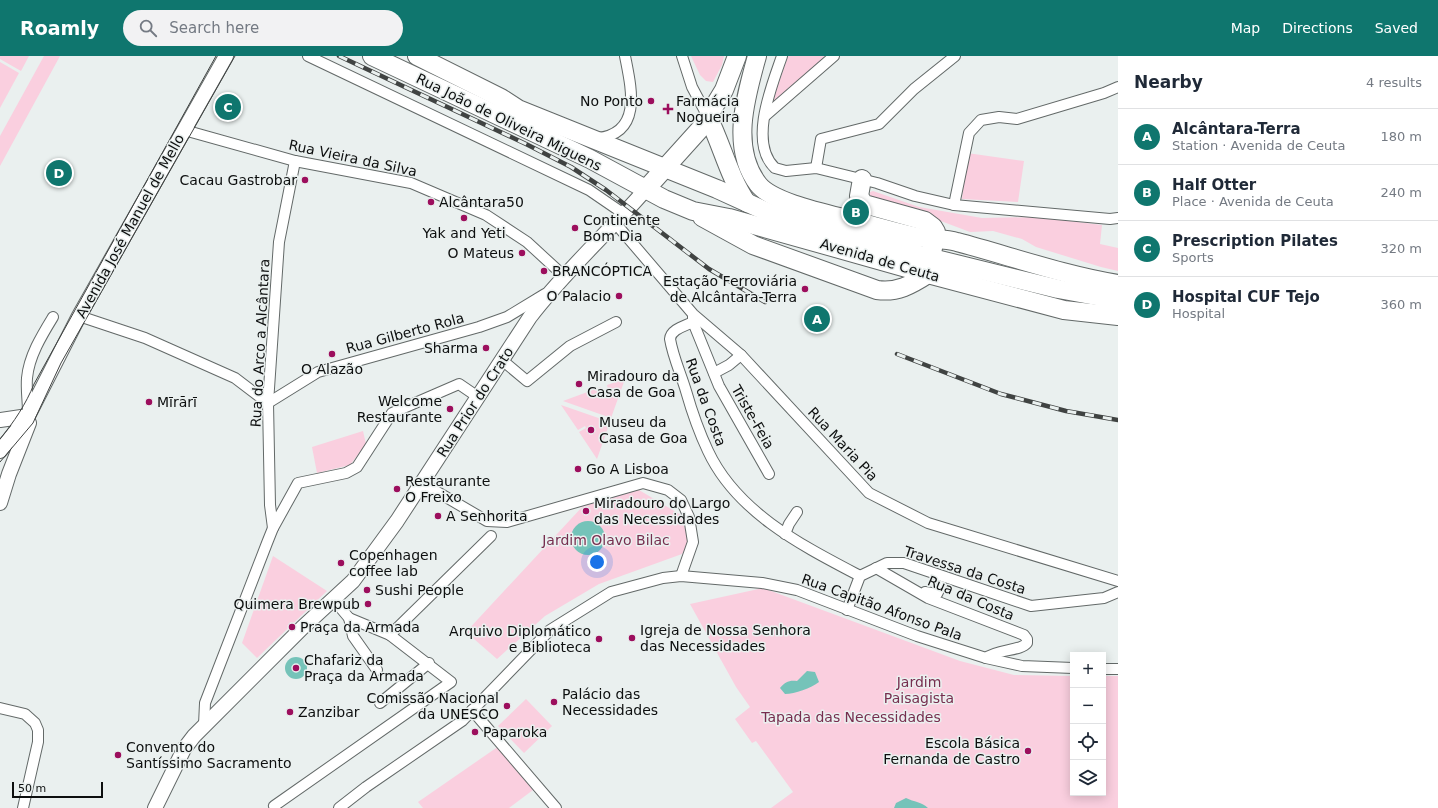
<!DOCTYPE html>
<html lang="en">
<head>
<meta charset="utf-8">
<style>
	:root { --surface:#fff; --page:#f2f2f3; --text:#1f2937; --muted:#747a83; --line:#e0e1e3; --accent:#0f766e }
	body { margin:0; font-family:"DejaVu Sans",sans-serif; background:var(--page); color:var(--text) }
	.controls { position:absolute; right:12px; bottom:12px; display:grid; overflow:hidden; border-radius:0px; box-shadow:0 2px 10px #0003 }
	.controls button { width:36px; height:36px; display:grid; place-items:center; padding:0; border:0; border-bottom:1px solid var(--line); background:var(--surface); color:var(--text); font:20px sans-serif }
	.scale { position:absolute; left:12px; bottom:10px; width:91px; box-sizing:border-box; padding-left:4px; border:2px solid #0d0f0f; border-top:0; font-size:11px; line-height:14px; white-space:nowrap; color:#0d0f0f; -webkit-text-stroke:3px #eaf0ef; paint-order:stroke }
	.you { position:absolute; left:597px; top:506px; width:14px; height:14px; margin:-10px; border:3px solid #fff; border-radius:50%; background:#1a73e8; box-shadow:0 0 0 6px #1a73e833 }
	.badge { display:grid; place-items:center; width:26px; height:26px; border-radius:50%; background:var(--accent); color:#fff; font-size:13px; font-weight:700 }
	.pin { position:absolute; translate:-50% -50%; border:2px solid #fff; box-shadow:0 1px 4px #0006 }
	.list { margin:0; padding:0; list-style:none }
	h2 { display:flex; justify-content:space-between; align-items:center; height:52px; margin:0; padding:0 16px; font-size:17px }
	h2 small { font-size:13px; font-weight:400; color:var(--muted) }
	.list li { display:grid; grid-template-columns:26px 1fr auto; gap:12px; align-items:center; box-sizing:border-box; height:56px; padding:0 16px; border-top:1px solid var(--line) }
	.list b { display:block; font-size:15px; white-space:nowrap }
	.list p { margin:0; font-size:13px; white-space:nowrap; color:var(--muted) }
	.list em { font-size:13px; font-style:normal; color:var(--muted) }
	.icon { flex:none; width:22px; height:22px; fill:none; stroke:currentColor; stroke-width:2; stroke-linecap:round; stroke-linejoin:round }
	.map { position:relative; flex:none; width:1118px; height:752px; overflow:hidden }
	header { display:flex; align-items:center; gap:24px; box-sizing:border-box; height:56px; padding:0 20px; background:var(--accent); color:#fff }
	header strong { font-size:19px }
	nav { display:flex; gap:22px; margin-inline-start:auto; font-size:14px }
	.search { width:280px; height:36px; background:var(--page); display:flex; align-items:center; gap:10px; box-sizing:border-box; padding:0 14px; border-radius:22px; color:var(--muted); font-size:15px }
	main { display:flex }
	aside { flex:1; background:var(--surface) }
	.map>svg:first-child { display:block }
	.green { fill:#facfdf }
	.water { fill:#75c3b9 }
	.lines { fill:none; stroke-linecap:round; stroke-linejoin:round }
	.street-casing { stroke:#636968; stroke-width:12 }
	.secondary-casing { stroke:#636968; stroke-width:16 }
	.highway-casing { stroke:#636968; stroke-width:20 }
	.street { stroke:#fff; stroke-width:10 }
	.secondary { stroke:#fff; stroke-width:14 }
	.highway { stroke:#fff; stroke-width:18 }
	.tram { stroke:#404342; stroke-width:1 }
	.rail-casing { stroke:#404342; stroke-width:4.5 }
	.rail { stroke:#eaf0ef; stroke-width:3; stroke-dasharray:9; stroke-linecap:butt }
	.poi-dot { fill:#9c0e5d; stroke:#eaf0ef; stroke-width:1.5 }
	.labels { text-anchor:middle; stroke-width:3; stroke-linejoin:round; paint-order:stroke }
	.poi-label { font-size:14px; fill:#0d0f0f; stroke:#eaf0ef; text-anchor:start }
	.street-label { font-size:14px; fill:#0d0f0f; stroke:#eaf0ef }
	.park-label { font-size:14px; fill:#772e4f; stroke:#eaf0ef }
</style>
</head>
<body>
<header>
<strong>Roamly</strong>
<div class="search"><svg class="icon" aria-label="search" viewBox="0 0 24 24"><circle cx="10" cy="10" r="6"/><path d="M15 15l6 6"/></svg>Search here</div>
<nav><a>Map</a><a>Directions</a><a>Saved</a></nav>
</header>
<main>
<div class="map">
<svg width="1118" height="752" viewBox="0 0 1118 752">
	<rect width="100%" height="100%" fill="#eaf0ef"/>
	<g class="green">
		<path d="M0 0H29L21 15 0 3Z"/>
		<path d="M44 0H60L0 110V80Z"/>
		<path d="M691 0H724L722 9 713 26 706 25 700 19Z"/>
		<path d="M788 0H824V3L770 52Z"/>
		<path d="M0 6 19 17 0 52Z"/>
		<path d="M967 97 1024 105 1018 146 962 143Z"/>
		<path d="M873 135 919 151 982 162 1037 161 1102 169 1100 188 1118 192V215L1101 211 1036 191 1022 183 993 175 970 176 917 156 870 141V136Z"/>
		<path d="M625 323 611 362 563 345 601 331 603 336 608 334 607 329Z"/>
		<path d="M561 349 610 366 597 403 579 376 586 372 585 370 578 374Z"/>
		<path d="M363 375 366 388 350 409 317 417 312 391Z"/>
		<path d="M639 434 681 459 689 487 682 498 599 528 545 560 497 603 466 576 583 450Z"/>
		<path d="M273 500 327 535 257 602 242 587Z"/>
		<path d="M763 532 960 605 1014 619 1073 620V737H1103V620H1118V752H771L793 736 756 685 752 687 735 663 750 651 736 631 690 548Z"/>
		<path d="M526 643 552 670 524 697 498 670Z"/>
		<path d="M499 690 533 734 509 752H423L418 746Z"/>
	</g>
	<g class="water">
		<circle cx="588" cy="482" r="17"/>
		<circle cx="296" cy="612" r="11"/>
		<path d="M807 615 815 616 819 626C811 632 795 638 785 638L780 632C785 626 789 624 797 625Z"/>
		<path d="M906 742C914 746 922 746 928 752H894L896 747Z"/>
	</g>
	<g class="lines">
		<defs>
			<g id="street">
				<path d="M308 0 589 134 624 158"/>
				<path d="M682 0 692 31 708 61"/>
				<path d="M782 0C772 29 748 87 775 112L786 115 816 112 877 127 915 140 954 149 1110 163 1118 162"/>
				<path d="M765 60 834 0"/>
				<path d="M184 74 295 105 411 127 486 159 527 186 564 220"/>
				<path d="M598 82C643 77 631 31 625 0"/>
				<path d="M816 112 821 83 879 68 914 33 955 0"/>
				<path d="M954 149 969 77 981 64 999 61 1017 63 1104 37 1118 31"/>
				<path d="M616 168 693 258 741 299 869 437 928 467 1118 525"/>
				<path d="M79 260 145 282 235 322 268 347"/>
				<path d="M693 260V266L719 330 769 418"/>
				<path d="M693 266C685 270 671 273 670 283 673 301 681 318 686 335 692 356 699 376 708 395 737 457 803 490 860 520"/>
				<path d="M502 304 527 325 570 290 616 266"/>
				<path d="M714 317 729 309 741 299"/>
				<path d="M268 347 318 316 479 271 507 261 545 238"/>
				<path d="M28 357C28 345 26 333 27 322 29 300 42 279 53 261"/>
				<path d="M422 427 487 465 507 466 643 427 668 434 681 444 689 461 693 486 681 520"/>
				<path d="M273 472 270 449 268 347 279 186 295 105"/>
				<path d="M785 478 789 468 797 456"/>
				<path d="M876 512 928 542 1024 579 1027 583V587C1021 595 997 593 986 602"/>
				<path d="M925 536 937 538 941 530"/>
				<path d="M333 543 349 562 353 580 377 614"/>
				<path d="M847 554 860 520 887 507H904L1031 550 1104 542 1118 536"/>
				<path d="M349 562 390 579"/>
				<path d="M1103 613H1118"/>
				<path d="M380 647 429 607"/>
				<path d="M0 652 25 658 35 667 38 674V686L23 752"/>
				<path d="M472 654 556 752"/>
				<path d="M204 669 205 647 267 487 273 472 298 427 346 417 357 411 392 357 459 328 478 341"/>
				<path d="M275 752 274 750 451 626 390 579 491 480"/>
				<path d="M339 752 366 731 462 665 550 574 611 536 663 522 681 520 762 527 797 534 917 580 986 602 1022 610 1073 612"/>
			</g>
			<g id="secondary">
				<path d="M0 364 28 360"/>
				<path d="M0 395 28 360 79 260 226 0"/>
				<path d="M0 447 9 418 29 367"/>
				<path d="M155 752 184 693 194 680 302 572 353 525 397 465 530 261C565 215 608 177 646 133"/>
			</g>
			<g id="highway">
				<path d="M372 0 590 103 664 143 693 155 729 162 928 218 1064 254 1118 260"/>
				<path d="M417 0 501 42 518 53 717 133 774 159 891 192 1058 233 1118 244"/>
				<path d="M757 0C746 40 730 91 758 128 773 148 834 159 859 166 879 171 898 177 918 181 930 184 944 182 957 186 1010 200 1063 219 1118 228"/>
				<path d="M708 61C722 89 729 121 747 147"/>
				<path d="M646 133 701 72 724 34 737 0"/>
				<path d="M702 161 753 189 877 234C897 237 911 229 928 218L936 176 933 171 925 165 864 148 859 140 862 123"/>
			</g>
		</defs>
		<use href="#street" class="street-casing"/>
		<use href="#secondary" class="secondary-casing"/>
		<use href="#highway" class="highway-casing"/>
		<use href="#street" class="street"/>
		<use href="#secondary" class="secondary"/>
		<use href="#highway" class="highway"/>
		<g class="tram">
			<path d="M0 383C14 366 26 348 34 328L216 0"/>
			<path d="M0 406 33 367 61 307 86 263 235 0"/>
		</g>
		<defs>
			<g id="rail">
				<path d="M339 0 526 88 571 111 606 134 709 213 765 246"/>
				<path d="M897 298 1001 338 1066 355 1118 364"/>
			</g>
		</defs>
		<use href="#rail" class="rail-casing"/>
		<use href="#rail" class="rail"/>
	</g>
	<g class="poi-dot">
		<circle cx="651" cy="45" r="4"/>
		<path d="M666 47h4v4h4v4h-4v4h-4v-4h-4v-4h4z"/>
		<circle cx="305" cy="124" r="4"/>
		<circle cx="431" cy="146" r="4"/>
		<circle cx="464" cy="162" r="4"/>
		<circle cx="575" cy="172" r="4"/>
		<circle cx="522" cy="197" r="4"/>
		<circle cx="544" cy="215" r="4"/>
		<circle cx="805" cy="233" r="4"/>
		<circle cx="619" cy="240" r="4"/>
		<circle cx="486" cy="292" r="4"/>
		<circle cx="332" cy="298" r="4"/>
		<circle cx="579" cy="328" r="4"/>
		<circle cx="149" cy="346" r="4"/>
		<circle cx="450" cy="353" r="4"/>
		<circle cx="591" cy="374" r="4"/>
		<circle cx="578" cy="413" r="4"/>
		<circle cx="397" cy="433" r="4"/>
		<circle cx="586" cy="455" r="4"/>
		<circle cx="438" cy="460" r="4"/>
		<circle cx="341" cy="507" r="4"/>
		<circle cx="367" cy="534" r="4"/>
		<circle cx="368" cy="548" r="4"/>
		<circle cx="292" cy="571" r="4"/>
		<circle cx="632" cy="582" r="4"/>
		<circle cx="599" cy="583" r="4"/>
		<circle cx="296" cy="612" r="4"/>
		<circle cx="554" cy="646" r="4"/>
		<circle cx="507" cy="650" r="4"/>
		<circle cx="290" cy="656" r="4"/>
		<circle cx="475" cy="676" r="4"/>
		<circle cx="1028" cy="695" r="4"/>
		<circle cx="118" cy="699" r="4"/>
	</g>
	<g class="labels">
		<g class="poi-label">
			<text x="643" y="50" text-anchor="end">No Ponto</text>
			<text x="676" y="50">Farmácia<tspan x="676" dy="16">Nogueira</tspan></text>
			<text x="297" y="129" text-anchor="end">Cacau Gastrobar</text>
			<text x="439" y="151">Alcântara50</text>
			<text x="583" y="169">Continente<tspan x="583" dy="16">Bom Dia</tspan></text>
			<text x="464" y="182" text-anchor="middle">Yak and Yeti</text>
			<text x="514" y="202" text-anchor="end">O Mateus</text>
			<text x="552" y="220">BRANCÓPTICA</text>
			<text x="797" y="230" text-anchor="end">Estação Ferroviária<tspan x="797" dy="16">de Alcântara-Terra</tspan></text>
			<text x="611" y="245" text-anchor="end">O Palacio</text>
			<text x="478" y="297" text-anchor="end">Sharma</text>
			<text x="332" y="318" text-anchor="middle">O Alazão</text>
			<text x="587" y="325">Miradouro da<tspan x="587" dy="16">Casa de Goa</tspan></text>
			<text x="442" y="350" text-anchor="end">Welcome<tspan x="442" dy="16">Restaurante</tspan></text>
			<text x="157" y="351">Mīrārī</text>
			<text x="599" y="371">Museu da<tspan x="599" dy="16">Casa de Goa</tspan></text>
			<text x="586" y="418">Go A Lisboa</text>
			<text x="405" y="430">Restaurante<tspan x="405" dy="16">O Freixo</tspan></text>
			<text x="594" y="452">Miradouro do Largo<tspan x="594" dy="16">das Necessidades</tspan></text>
			<text x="446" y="465">A Senhorita</text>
			<text x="349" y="504">Copenhagen<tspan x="349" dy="16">coffee lab</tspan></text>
			<text x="375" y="539">Sushi People</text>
			<text x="360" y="553" text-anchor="end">Quimera Brewpub</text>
			<text x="300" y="576">Praça da Armada</text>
			<text x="640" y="579">Igreja de Nossa Senhora<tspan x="640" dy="16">das Necessidades</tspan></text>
			<text x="591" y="580" text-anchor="end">Arquivo Diplomático<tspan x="591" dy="16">e Biblioteca</tspan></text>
			<text x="304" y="609">Chafariz da<tspan x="304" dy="16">Praça da Armada</tspan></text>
			<text x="562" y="643">Palácio das<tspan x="562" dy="16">Necessidades</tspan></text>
			<text x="499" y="647" text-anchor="end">Comissão Nacional<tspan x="499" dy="16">da UNESCO</tspan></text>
			<text x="298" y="661">Zanzibar</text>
			<text x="483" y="681">Paparoka</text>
			<text x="1020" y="692" text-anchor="end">Escola Básica<tspan x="1020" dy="16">Fernanda de Castro</tspan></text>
			<text x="126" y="696">Convento do<tspan x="126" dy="16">Santíssimo Sacramento</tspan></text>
		</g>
		<g class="street-label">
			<text transform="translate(509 66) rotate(26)" y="5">Rua João de Oliveira Miguens</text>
			<text transform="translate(353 102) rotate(12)" y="5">Rua Vieira da Silva</text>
			<text transform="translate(130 170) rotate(-61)" y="5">Avenida José Manuel de Mello</text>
			<text transform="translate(880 204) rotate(16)" y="5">Avenida de Ceuta</text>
			<text transform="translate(405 277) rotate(-15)" y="5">Rua Gilberto Rola</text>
			<text transform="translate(260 287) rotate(-87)" y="5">Rua do Arco a Alcântara</text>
			<text transform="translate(475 346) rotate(-57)" y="5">Rua Prior do Crato</text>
			<text transform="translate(706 346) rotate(70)" y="5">Rua da Costa</text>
			<text transform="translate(753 361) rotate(60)" y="5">Triste-Feia</text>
			<text transform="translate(843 388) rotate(47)" y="5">Rua Maria Pia</text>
			<text transform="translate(965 514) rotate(18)" y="5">Travessa da Costa</text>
			<text transform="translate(971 542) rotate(23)" y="5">Rua da Costa</text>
			<text transform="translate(882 551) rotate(20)" y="5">Rua Capitão Afonso Pala</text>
		</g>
		<g class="park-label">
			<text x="606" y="489">Jardim Olavo Bilac</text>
			<text x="919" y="631">Jardim<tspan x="919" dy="16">Paisagista</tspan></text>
			<text x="851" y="666">Tapada das Necessidades</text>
		</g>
	</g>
</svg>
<div class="controls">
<button>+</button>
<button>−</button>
<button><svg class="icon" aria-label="locate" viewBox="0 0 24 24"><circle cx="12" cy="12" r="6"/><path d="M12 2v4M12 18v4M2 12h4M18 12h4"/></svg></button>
<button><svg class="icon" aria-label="layers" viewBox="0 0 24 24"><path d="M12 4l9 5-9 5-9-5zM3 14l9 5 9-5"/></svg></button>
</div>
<div class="scale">50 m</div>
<div class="you"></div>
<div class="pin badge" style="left:817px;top:263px">A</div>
<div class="pin badge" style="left:856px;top:156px">B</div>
<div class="pin badge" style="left:228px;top:51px">C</div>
<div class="pin badge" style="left:59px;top:117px">D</div>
</div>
<aside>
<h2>Nearby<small>4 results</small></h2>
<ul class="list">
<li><span class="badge">A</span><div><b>Alcântara-Terra</b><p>Station · Avenida de Ceuta</p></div><em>180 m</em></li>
<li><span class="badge">B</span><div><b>Half Otter</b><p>Place · Avenida de Ceuta</p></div><em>240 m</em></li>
<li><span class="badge">C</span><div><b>Prescription Pilates</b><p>Sports</p></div><em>320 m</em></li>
<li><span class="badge">D</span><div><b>Hospital CUF Tejo</b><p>Hospital</p></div><em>360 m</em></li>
</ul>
</aside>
</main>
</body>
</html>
